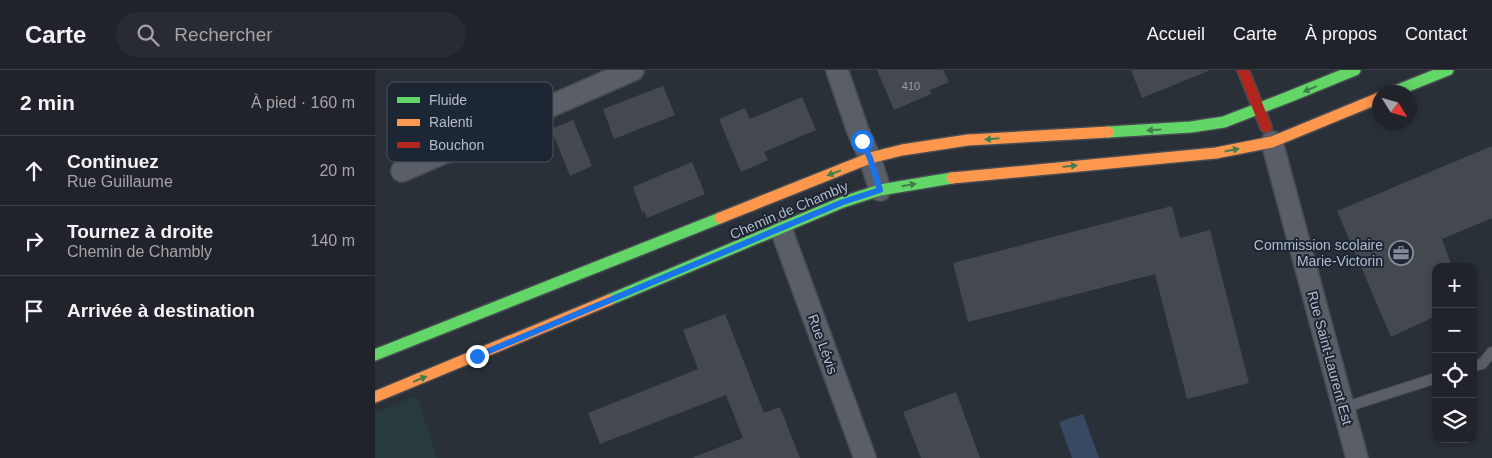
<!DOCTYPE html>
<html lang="fr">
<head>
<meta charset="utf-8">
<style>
	:root { --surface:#20242a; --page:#282c32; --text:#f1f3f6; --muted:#a2a4a8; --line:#3d4147 }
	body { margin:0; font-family:Arial,sans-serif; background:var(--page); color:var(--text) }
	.controls { position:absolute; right:15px; bottom:15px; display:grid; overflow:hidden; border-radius:10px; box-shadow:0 2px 8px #0003 }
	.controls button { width:45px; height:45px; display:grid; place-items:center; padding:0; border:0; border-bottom:1px solid var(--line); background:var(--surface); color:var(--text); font:25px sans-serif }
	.compass { position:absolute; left:997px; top:15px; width:45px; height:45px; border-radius:50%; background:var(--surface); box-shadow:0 2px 8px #0003; rotate:127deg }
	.stop { position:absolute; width:15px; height:15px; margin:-11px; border:4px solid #1a73e8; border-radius:50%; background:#fff }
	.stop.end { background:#1a73e8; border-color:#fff; box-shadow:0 1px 5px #0008 }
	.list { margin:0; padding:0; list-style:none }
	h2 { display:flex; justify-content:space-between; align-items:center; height:65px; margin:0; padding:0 20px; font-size:21px }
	h2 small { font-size:16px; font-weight:400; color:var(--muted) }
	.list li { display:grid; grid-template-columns:32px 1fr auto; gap:15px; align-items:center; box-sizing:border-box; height:70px; padding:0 20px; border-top:1px solid var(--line) }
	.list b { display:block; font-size:19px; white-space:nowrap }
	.list p { margin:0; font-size:16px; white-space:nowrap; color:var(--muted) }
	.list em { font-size:16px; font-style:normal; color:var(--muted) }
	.icon { flex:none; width:28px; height:28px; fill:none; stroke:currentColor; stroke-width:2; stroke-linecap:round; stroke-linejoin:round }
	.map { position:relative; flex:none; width:1117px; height:388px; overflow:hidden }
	header { display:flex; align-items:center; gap:30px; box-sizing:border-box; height:70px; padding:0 25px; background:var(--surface); border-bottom:1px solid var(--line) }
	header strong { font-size:24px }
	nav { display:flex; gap:28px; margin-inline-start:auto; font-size:18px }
	.search { width:350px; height:45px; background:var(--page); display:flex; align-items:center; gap:12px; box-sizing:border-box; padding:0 18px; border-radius:28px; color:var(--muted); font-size:19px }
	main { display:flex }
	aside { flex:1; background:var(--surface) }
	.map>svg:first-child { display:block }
	.green { fill:#273a3e }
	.water { fill:#384963 }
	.building { fill:#444950 }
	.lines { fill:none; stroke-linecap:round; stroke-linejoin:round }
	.lane-casing { stroke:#484c53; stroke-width:12 }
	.street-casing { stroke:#484c53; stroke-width:24 }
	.fast-casing { stroke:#484c53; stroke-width:14 }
	.slow-casing { stroke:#484c53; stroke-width:14 }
	.jam-casing { stroke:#484c53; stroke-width:14 }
	.lane { stroke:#5a5e66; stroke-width:10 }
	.street { stroke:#5a5e66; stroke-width:21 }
	.fast { stroke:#63d668; stroke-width:11 }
	.slow { stroke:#ff974d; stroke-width:11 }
	.jam { stroke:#b3261e; stroke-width:11 }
	.oneway { fill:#407e4e }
	.route { stroke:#1a73e8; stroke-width:6 }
	.labels { text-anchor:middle; stroke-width:4; stroke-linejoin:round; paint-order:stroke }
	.number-label { font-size:11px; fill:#989fab }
	.street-label { font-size:14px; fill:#b4bcc9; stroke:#1d2633 }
	.poi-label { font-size:14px; fill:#b4bcc9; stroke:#1d2633; text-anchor:end }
	.key { fill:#1d2633; stroke:#4a5360; stroke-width:1 }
	.key-label { font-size:14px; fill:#b4bcc9 }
</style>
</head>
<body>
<header>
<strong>Carte</strong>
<div class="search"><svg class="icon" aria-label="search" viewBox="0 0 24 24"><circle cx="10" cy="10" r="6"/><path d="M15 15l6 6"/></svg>Rechercher</div>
<nav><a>Accueil</a><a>Carte</a><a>À propos</a><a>Contact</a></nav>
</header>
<main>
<aside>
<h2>2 min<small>À pied · 160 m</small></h2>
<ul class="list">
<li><svg class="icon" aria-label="ahead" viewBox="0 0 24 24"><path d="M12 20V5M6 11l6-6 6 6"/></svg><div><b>Continuez</b><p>Rue Guillaume</p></div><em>20 m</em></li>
<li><svg class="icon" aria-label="right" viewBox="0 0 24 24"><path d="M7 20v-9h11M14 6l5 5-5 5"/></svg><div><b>Tournez à droite</b><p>Chemin de Chambly</p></div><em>140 m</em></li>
<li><svg class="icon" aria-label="arrive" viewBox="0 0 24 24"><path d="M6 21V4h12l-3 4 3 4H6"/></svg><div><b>Arrivée à destination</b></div></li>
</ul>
</aside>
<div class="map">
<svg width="1117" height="388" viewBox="0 0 1117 388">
	<rect width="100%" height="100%" fill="#2a3038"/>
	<path class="green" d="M42 326 62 388H0V343Z"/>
	<path class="water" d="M708 344 724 388H697L684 352Z"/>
	<g class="building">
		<path d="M502 0H568L574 12 555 20 556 24 519 40Z"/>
		<path d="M756 0H833V1L767 28Z"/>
		<path d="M288 16 300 45 239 69 228 39Z"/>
		<path d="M427 27 441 60 389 82 393 90 366 102 344 49 370 38 375 49Z"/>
		<path d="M198 50 217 96 195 106 176 59Z"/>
		<path d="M1117 76V148L1067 169 1077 197H1061V246L1016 267 962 141Z"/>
		<path d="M317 92 330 124 272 148 269 141 267 142 258 117Z"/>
		<path d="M797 136 805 168 835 160 874 313 812 329 780 204 593 252 578 193Z"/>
		<path d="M350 244 389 343 405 337 425 388H319V387L368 368 351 325 225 374 213 343 323 299 308 260Z"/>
		<path d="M581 322 605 388H546L528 342Z"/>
	</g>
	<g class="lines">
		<defs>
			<g id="lane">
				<path d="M1098 296 1107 294 1117 282"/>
				<path d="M968 338 1061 308"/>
			</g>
			<g id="street">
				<path d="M462 0 483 61 495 88 505 120"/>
				<path d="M897 72 982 388"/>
				<path d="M27 101 258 0"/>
				<path d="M406 159 490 388"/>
			</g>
			<g id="fast">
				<path d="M1018 22 1073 0"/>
				<path d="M733 62 816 57 849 52 916 26 980 0"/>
				<path d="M234 230 468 132 505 120 577 108"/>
				<path d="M0 285 345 148"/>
			</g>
			<g id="slow">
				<path d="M577 108 841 83 897 72 1004 28"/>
				<path d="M345 148 495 88 527 80 593 70 733 62"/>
				<path d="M0 327 234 230"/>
			</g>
			<path id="jam" d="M868 0 891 57"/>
		</defs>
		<use href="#lane" class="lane-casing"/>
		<use href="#street" class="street-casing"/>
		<use href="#fast" class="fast-casing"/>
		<use href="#slow" class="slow-casing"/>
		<use href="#jam" class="jam-casing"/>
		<use href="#lane" class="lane"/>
		<use href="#street" class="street"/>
		<use href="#fast" class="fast"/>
		<use href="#slow" class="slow"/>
		<use href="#jam" class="jam"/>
	</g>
	<defs><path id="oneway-solid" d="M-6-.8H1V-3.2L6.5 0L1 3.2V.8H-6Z" transform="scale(1.25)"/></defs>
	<g class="oneway">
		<use href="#oneway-solid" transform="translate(935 19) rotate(157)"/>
		<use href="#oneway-solid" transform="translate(779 60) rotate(176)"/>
		<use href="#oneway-solid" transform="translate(617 69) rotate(175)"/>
		<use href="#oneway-solid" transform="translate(857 80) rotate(-11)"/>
		<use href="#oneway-solid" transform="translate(695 96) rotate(-5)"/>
		<use href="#oneway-solid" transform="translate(459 103) rotate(159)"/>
		<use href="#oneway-solid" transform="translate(534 115) rotate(-10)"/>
		<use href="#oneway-solid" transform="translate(45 309) rotate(-22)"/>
	</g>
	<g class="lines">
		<path class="route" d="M102 286 468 132 505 120 495 88 487 71"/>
	</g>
	<defs>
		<symbol id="office-ring" viewBox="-11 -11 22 22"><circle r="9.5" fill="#1d2633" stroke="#848b96" stroke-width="1.5"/><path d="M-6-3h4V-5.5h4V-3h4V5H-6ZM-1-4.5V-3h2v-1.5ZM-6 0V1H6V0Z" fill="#848b96"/></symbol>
	</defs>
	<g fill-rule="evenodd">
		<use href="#office-ring" x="1012" y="169" width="28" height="28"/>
	</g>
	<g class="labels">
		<g class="number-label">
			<text x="536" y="20">410</text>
		</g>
		<g class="street-label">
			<text transform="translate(414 140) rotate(-23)" y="5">Chemin de Chambly</text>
			<text transform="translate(448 274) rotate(70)" y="5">Rue Lévis</text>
			<text transform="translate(955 288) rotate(75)" y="5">Rue Saint-Laurent Est</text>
		</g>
		<g class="poi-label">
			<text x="1008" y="180">Commission scolaire<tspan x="1008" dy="16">Marie-Victorin</tspan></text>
		</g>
	</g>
	<rect x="12" y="12" width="166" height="80" rx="8" class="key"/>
	<rect x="22" y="27" width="23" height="6" fill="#63d668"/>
	<rect x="22" y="49" width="23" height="7" fill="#ff974d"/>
	<rect x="22" y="72" width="23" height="6" fill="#b3261e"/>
	<g class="key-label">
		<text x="54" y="35">Fluide</text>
		<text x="54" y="57">Ralenti</text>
		<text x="54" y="80">Bouchon</text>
	</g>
</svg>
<div class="controls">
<button>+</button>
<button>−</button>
<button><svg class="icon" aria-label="locate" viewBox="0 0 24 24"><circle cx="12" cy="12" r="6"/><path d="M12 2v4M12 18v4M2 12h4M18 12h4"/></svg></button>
<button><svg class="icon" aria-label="layers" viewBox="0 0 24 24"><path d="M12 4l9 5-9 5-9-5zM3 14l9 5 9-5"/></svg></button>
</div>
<svg class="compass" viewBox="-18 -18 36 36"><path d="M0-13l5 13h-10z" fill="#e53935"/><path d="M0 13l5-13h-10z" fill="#a2a4a8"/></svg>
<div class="stop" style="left:487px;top:71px"></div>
<div class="stop end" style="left:102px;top:286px"></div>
</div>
</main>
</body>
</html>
